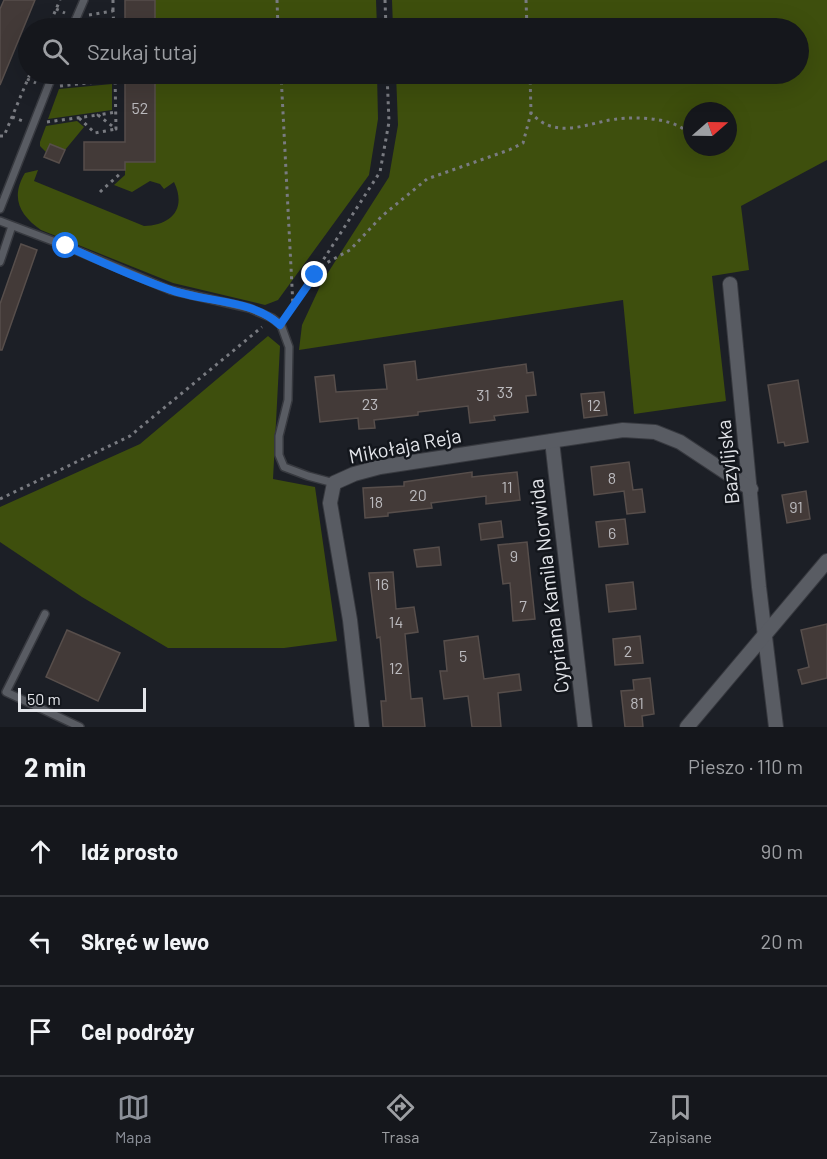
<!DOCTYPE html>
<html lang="pl">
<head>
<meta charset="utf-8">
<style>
	:root { --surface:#15171c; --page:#1e2025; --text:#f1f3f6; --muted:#9d9fa3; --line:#34363b; --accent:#8c9099 }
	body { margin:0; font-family:Barlow,sans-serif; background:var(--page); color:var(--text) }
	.compass { position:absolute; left:683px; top:102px; width:54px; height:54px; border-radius:50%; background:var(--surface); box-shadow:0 6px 24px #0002; rotate:70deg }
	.scale { position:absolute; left:18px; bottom:15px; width:128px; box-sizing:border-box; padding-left:6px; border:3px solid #e3e5ea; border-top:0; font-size:16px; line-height:21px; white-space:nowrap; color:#e3e5ea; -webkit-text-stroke:4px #13161c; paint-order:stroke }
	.stop { position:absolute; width:18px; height:18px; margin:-14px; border:4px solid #1a73e8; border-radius:50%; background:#fff }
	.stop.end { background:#1a73e8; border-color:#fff; box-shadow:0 2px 6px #0008 }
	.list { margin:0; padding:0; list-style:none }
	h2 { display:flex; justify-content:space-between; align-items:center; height:78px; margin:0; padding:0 24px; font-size:26px }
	h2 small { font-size:20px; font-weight:400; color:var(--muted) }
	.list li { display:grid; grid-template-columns:39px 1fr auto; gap:18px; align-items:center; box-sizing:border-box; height:90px; padding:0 24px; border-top:2px solid var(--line) }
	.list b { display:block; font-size:22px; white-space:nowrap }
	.list em { font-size:20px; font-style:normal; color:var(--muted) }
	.icon { flex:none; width:33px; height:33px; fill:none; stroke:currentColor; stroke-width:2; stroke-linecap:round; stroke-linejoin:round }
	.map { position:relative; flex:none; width:827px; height:727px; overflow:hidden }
	.search { position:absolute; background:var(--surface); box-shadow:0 6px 24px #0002; left:18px; right:18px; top:18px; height:66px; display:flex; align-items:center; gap:15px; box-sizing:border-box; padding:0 21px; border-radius:33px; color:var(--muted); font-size:22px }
	.sheet { height:348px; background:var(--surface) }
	nav { display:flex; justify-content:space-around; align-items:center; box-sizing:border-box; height:84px; border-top:2px solid var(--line); background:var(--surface); font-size:16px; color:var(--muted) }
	nav a { display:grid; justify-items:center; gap:3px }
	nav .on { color:var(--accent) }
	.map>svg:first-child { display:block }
	.green { fill:#3e4f0d; fill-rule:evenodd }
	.building { fill:#433a38; stroke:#574e4b; stroke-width:1.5 }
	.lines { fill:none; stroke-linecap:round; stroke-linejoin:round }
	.service-casing { stroke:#37393f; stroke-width:10 }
	.minor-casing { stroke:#37393f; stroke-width:16 }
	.path { stroke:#797b81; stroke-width:3; stroke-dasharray:3 4.5; stroke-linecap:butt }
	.service { stroke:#595c63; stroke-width:7 }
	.minor { stroke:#595c63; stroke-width:14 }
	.route { stroke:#1a73e8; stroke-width:8 }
	.labels { text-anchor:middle; stroke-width:5; stroke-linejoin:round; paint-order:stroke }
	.number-label { font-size:16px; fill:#bbbabe }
	.street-label { font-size:20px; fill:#e3e5ea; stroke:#13161c }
</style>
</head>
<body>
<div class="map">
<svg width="827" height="727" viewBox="0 0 827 727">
	<rect width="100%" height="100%" fill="#1c1f26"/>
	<g class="green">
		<path d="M155 0H376L377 28H155Z"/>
		<path d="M392 0H827V160L741 206 749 270 712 276 726 401 634 414 623 300 299 350 302 325 322 282 389 177 398 125 396 74H798V28H393ZM692 111H728V147H692Z"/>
		<path d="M155 74H377L378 119 369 175 278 300 265 305 173 283 41 230C20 215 10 198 25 173L38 170 34 181 144 226C171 225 187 209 174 182L164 189 160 184 150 181 132 192 114 185 125 175V162H155Z"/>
		<path d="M112 84V110L48 119 59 89Z"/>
		<path d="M77 121 84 127 65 150 50 144 46 152 40 146V142L46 126Z"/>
		<path d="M268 336 280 346 273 479 315 487 337 641 284 648H168L82 597 0 542V507L140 444Z"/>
	</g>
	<g class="building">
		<path d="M4 0H35L0 85V9Z"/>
		<rect x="125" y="0" width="30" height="28"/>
		<path d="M125 74H155V162H125V170H84V142H125Z"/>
		<path d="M50 144 65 150 59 163 44 157Z"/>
		<path d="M21 244 37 250 2 350H0V304Z"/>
		<path d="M415 361 417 380 526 364 527 373 533 372 536 395 526 396 528 412 494 416 495 420 470 423 468 406 418 412V415L374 420 375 428 359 429 358 418 320 422 315 377 334 375 336 392 387 389 384 365Z"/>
		<path d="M798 380 808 442 785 446 784 442 778 443 768 385Z"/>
		<path d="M604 392 607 415 584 418 581 394Z"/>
		<path d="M629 462 633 490 642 489 645 512 627 514 624 491 594 495 591 467Z"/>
		<path d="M472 472V477L517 472 520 500 486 504V496L431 503 432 508 388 513V516L365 518 363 488 404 486V482Z"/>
		<path d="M806 491 810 519 787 523 782 495Z"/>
		<path d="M625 519 628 544 599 547 596 522Z"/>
		<path d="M501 521 503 537 481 540 479 524Z"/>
		<path d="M527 542 535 619 513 621 510 583 503 584 498 545Z"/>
		<path d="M439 547 441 565 417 567 414 550Z"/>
		<path d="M393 572 396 609 414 607 418 632 405 634 411 699 422 698 425 727H383L381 701H386L380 637 377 638 369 573Z"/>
		<path d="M633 582 636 609 609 612 606 585Z"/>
		<path d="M827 624V678L802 684 798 670 809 667 801 630Z"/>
		<path d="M67 630 120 653 98 701 46 677Z"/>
		<path d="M478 636 484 679 519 674 521 690 498 693 501 727H472L468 696 444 699 440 671H447L444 641Z"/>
		<path d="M640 636 643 663 615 665 613 639Z"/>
		<path d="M650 678 654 714 642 716 643 727H625L621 691 634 690 633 680Z"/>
	</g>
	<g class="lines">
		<defs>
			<g id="service">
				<path d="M72 28 84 0"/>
				<path d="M0 209 53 74"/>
				<path d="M0 221 66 246 170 290 249 308 272 318 281 325 289 347 288 400 279 436V455L284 467 308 476 334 483"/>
				<path d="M0 262 12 226"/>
				<path d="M45 614 6 692 80 727"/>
			</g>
			<g id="minor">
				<path d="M730 284 759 587 776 727"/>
				<path d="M552 441 585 727"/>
				<path d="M362 727 350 620 330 503 334 483 354 474 380 467 623 430 655 432 680 442 751 489"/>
				<path d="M687 727 827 561"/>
			</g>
		</defs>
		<use href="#service" class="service-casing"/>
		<use href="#minor" class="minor-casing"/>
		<g class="path">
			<path d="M113 0V11"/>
			<path d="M277 0 278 28"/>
			<path d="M385 0 386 28"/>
			<path d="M526 0 527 28"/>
			<path d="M56 9 65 13"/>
			<path d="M89 15 113 11 114 28"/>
			<path d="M48 28 60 0"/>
			<path d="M115 74 116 129 98 115 116 112"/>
			<path d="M281 74 293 306"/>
			<path d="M530 74 531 113C553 137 578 127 605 121 627 116 669 116 686 131"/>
			<path d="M27 79 36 83"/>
			<path d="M60 86 115 80"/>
			<path d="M12 117 23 121"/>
			<path d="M79 118 95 133 116 129"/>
			<path d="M47 122 98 115"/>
			<path d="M0 136H4L30 74"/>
			<path d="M100 192 122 172"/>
			<path d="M321 266 350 250 382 216 427 179 509 150 523 143 531 113"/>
			<path d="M287 316 380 172 389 122 387 74"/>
			<path d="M0 499 130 436 262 327"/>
		</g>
		<use href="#service" class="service"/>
		<use href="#minor" class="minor"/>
	</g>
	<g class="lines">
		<path class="route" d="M66 246C99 261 133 277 168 289 204 303 251 298 280 325L315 275"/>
	</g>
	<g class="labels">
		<g class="number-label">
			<text x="140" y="114">52</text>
			<text x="505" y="398">33</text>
			<text x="483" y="401">31</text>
			<text x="370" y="410">23</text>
			<text x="594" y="411">12</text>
			<text x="612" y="484">8</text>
			<text x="507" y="493">11</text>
			<text x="418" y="501">20</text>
			<text x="376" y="508">18</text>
			<text x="796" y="513">91</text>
			<text x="612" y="539">6</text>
			<text x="514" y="562">9</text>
			<text x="382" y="590">16</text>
			<text x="523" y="612">7</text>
			<text x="396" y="628">14</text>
			<text x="628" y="657">2</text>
			<text x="463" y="662">5</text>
			<text x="396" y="674">12</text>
			<text x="637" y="709">81</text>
		</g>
		<g class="street-label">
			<text transform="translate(405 446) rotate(-11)" y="7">Mikołaja Reja</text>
			<text transform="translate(728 462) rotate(-96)" y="7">Bazylijska</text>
			<text transform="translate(549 586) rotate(-97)" y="7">Cypriana Kamila Norwida</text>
		</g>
	</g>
</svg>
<svg class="compass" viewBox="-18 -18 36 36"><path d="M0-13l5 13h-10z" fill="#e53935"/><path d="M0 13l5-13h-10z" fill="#9d9fa3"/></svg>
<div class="scale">50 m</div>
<div class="stop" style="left:66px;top:246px"></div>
<div class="stop end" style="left:315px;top:275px"></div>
<div class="search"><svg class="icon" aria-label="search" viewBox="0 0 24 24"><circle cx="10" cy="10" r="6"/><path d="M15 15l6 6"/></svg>Szukaj tutaj</div>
</div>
<section class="sheet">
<h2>2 min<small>Pieszo · 110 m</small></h2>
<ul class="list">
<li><svg class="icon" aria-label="ahead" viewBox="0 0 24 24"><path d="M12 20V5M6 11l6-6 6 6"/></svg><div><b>Idź prosto</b></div><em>90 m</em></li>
<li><svg class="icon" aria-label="left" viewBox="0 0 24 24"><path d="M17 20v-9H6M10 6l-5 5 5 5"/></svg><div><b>Skręć w lewo</b></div><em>20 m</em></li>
<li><svg class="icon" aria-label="arrive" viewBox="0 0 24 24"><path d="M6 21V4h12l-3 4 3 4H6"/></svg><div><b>Cel podróży</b></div></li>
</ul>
</section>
<nav>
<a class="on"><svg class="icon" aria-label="map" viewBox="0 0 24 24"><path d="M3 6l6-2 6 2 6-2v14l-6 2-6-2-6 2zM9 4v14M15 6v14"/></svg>Mapa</a>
<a><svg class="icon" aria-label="directions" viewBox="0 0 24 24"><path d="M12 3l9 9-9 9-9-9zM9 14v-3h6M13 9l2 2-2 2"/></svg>Trasa</a>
<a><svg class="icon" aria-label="saved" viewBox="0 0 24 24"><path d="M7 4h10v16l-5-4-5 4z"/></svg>Zapisane</a>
</nav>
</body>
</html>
